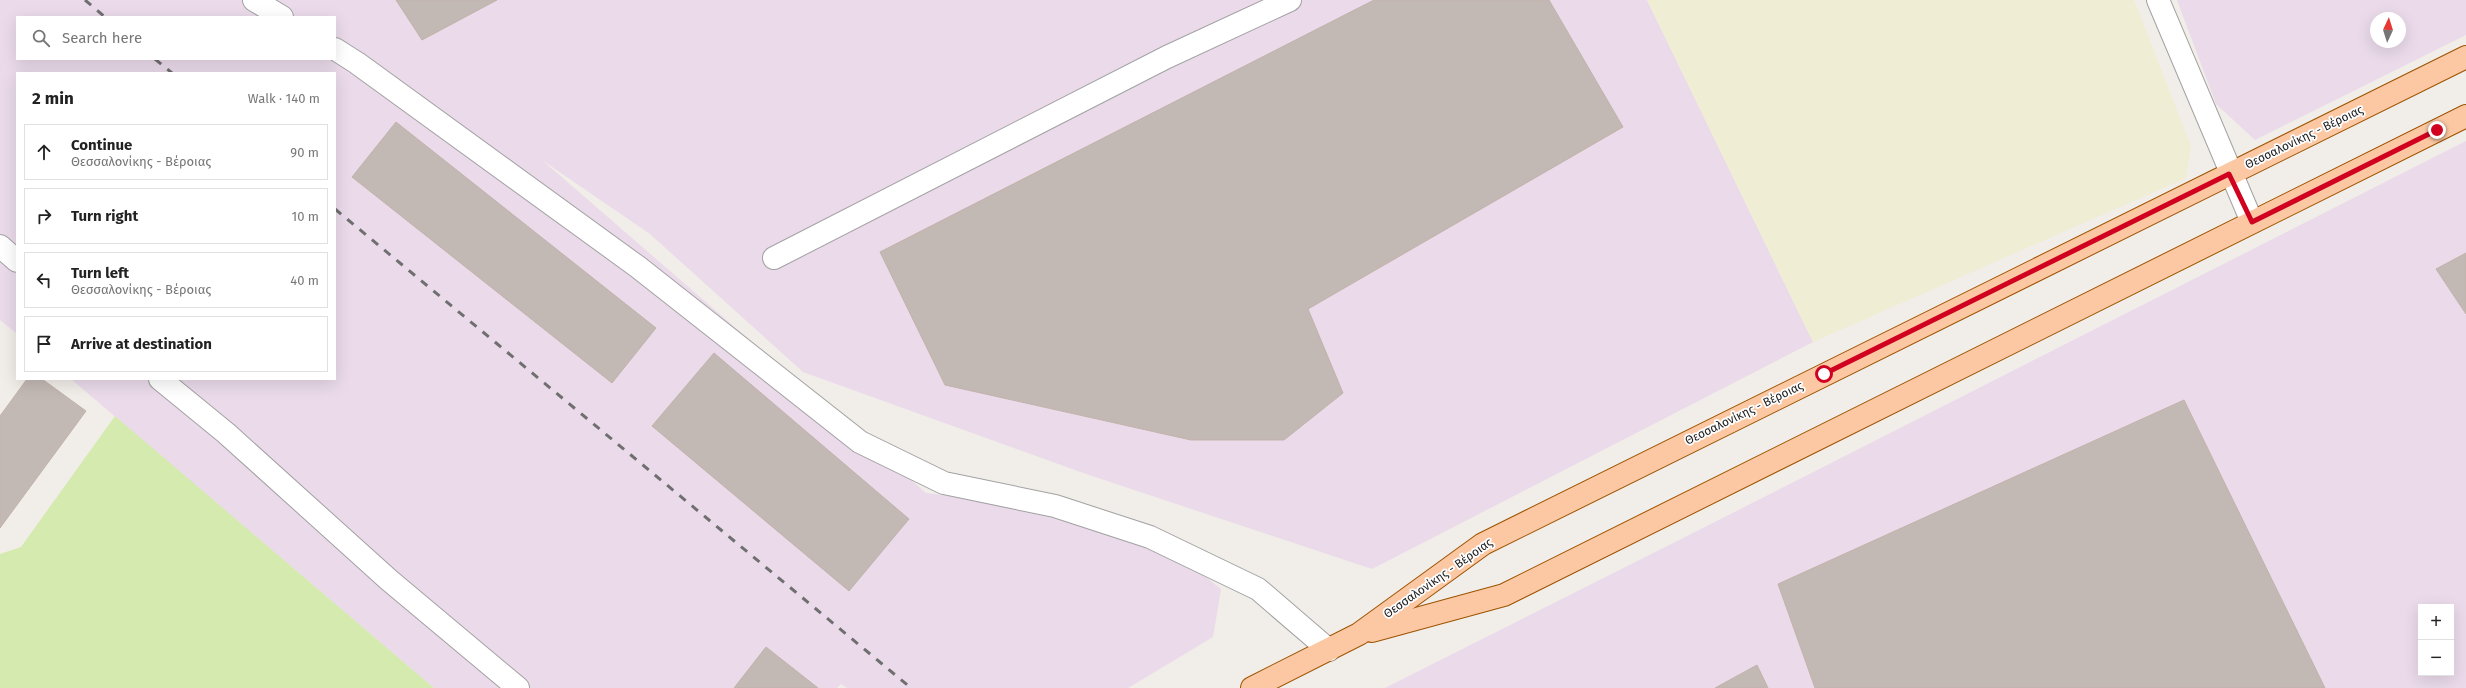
<!DOCTYPE html>
<html lang="en">
<head>
<meta charset="utf-8">
<style>
	:root { --surface:#fff; --page:#f6f6f6; --text:#222; --muted:#767676; --line:#e0e0e0 }
	body { margin:0; font-family:"Fira Sans",sans-serif; background:var(--page); color:var(--text) }
	.controls { position:absolute; right:12px; bottom:12px; display:grid; overflow:hidden; border-radius:0px; box-shadow:0 4px 16px #0002 }
	.controls button { width:36px; height:36px; display:grid; place-items:center; padding:0; border:0; border-bottom:1px solid var(--line); background:var(--surface); color:var(--text); font:20px sans-serif }
	.compass { position:absolute; left:2370px; top:12px; width:36px; height:36px; border-radius:50%; background:var(--surface); box-shadow:0 4px 16px #0002; rotate:4deg }
	.stop { position:absolute; width:12px; height:12px; margin:-9px; border:3px solid #d00220; border-radius:50%; background:#fff }
	.stop.end { background:#d00220; border-color:#fff; box-shadow:0 1px 4px #0008 }
	.list { margin:0; padding:0; list-style:none }
	h2 { display:flex; justify-content:space-between; align-items:center; height:52px; margin:0; padding:0 16px; font-size:17px }
	h2 small { font-size:13px; font-weight:400; color:var(--muted) }
	.list li { display:grid; grid-template-columns:26px 1fr auto; gap:12px; align-items:center; box-sizing:border-box; height:56px; margin:0 8px 8px; padding:0 8px; border:1px solid var(--line); border-radius:0px }
	.list b { display:block; font-size:15px; white-space:nowrap }
	.list p { margin:0; font-size:13px; white-space:nowrap; color:var(--muted) }
	.list em { font-size:13px; font-style:normal; color:var(--muted) }
	.icon { flex:none; width:22px; height:22px; fill:none; stroke:currentColor; stroke-width:2; stroke-linecap:round; stroke-linejoin:round }
	.map { position:relative; flex:none; width:2466px; height:688px; overflow:hidden }
	.search { position:absolute; background:var(--surface); box-shadow:0 4px 16px #0002; left:16px; top:16px; width:320px; height:44px; display:flex; align-items:center; gap:10px; box-sizing:border-box; padding:0 14px; border-radius:0px; color:var(--muted); font-size:15px }
	.panel { position:absolute; background:var(--surface); box-shadow:0 4px 16px #0002; left:16px; top:72px; width:320px; height:308px; border-radius:0px }
	.map>svg:first-child { display:block }
	.industrial { fill:#eadaea; fill-rule:evenodd }
	.farmland { fill:#efedd4 }
	.grass { fill:#d5eaaf }
	.building { fill:#c2b8b4; stroke:#c3b2aa }
	.lines { fill:none; stroke-linecap:round; stroke-linejoin:round }
	.minor-casing { stroke:#a2a2a2; stroke-width:24 }
	.major-casing { stroke:#9d5301; stroke-width:24 }
	.minor { stroke:#fff; stroke-width:22 }
	.major { stroke:#fbc8a3; stroke-width:22 }
	.rail { stroke:#6f6f6f; stroke-width:3; stroke-dasharray:8 8; stroke-linecap:butt }
	.route { stroke:#d00220; stroke-width:5 }
	.labels { text-anchor:middle; stroke-width:3.5; stroke-linejoin:round; paint-order:stroke }
	.street-label { font-size:12px; fill:#212121; stroke:#fff }
</style>
</head>
<body>
<div class="map">
<svg width="2466" height="688" viewBox="0 0 2466 688">
	<rect width="100%" height="100%" fill="#f1ede8"/>
	<g class="industrial">
		<path d="M0 0H1647L1813 342 1372 569 1086 474 803 372 650 234 542 160 926 493 1046 508 1170 549 1221 589 1213 637 1128 688H847L841 684 837 688H434L71 379H335V73H17V334L0 320ZM17 17H335V59H17Z"/>
		<path d="M2177 0H2466V35L2255 140 2216 104ZM2376 18H2400V42H2376Z"/>
		<path d="M2466 141V688H1385L1699 530ZM2421 607H2451V673H2421Z"/>
	</g>
	<path class="farmland" d="M1647 0H2134L2191 146 2186 178 1813 342Z"/>
	<path class="grass" d="M115 416 434 688H0V554L21 547Z"/>
	<g class="building">
		<path d="M396 0H497L422 40Z"/>
		<path d="M1374 0H1549L1623 127 1308 309 1343 393 1284 440H1191L945 385 880 252Z"/>
		<path d="M396 122 656 328 612 383 352 177Z"/>
		<path d="M2466 253V314L2436 269Z"/>
		<path d="M714 353 909 519 849 591 652 426Z"/>
		<path d="M27 379H42L86 411 0 528V416Z"/>
		<path d="M2184 400 2325 688H1815L1778 584Z"/>
		<path d="M766 647 818 688H734Z"/>
		<path d="M1757 665 1768 688H1715Z"/>
	</g>
	<g class="lines">
		<defs>
			<g id="minor">
				<path d="M254 0 282 17"/>
				<path d="M2158 0 2252 222"/>
				<path d="M335 49 357 63 638 267 860 442 944 483 1055 506 1150 537 1258 589 1329 650"/>
				<path d="M0 246 17 261"/>
				<path d="M774 258 1167 57 1290 0"/>
				<path d="M160 379 226 433 389 580 518 688"/>
			</g>
			<g id="major">
				<path d="M1372 631 1504 595 2466 116"/>
				<path d="M1252 688 1359 634 1483 544 2466 57"/>
			</g>
		</defs>
		<use href="#minor" class="minor-casing"/>
		<use href="#major" class="major-casing"/>
		<use href="#minor" class="minor"/>
		<use href="#major" class="major"/>
		<g class="rail">
			<path d="M85 0 105 17"/>
			<path d="M155 59 172 73"/>
			<path d="M335 209 911 688"/>
		</g>
	</g>
	<g class="lines">
		<path class="route" d="M1824 374 2229 174 2252 222 2437 130"/>
	</g>
	<g class="labels">
		<g class="street-label">
			<text transform="translate(2304 137) rotate(-26)" y="4">Θεσσαλονίκης - Βέροιας</text>
			<text transform="translate(1744 413) rotate(-26)" y="4">Θεσσαλονίκης - Βέροιας</text>
			<text transform="translate(1438 578) rotate(-35)" y="4">Θεσσαλονίκης - Βέροιας</text>
		</g>
	</g>
</svg>
<div class="controls">
<button>+</button>
<button>−</button>
</div>
<svg class="compass" viewBox="-18 -18 36 36"><path d="M0-13l5 13h-10z" fill="#e53935"/><path d="M0 13l5-13h-10z" fill="#767676"/></svg>
<div class="stop" style="left:1824px;top:374px"></div>
<div class="stop end" style="left:2437px;top:130px"></div>
<div class="search"><svg class="icon" aria-label="search" viewBox="0 0 24 24"><circle cx="10" cy="10" r="6"/><path d="M15 15l6 6"/></svg>Search here</div>
<section class="panel">
<h2>2 min<small>Walk · 140 m</small></h2>
<ul class="list">
<li><svg class="icon" aria-label="ahead" viewBox="0 0 24 24"><path d="M12 20V5M6 11l6-6 6 6"/></svg><div><b>Continue</b><p>Θεσσαλονίκης - Βέροιας</p></div><em>90 m</em></li>
<li><svg class="icon" aria-label="right" viewBox="0 0 24 24"><path d="M7 20v-9h11M14 6l5 5-5 5"/></svg><div><b>Turn right</b></div><em>10 m</em></li>
<li><svg class="icon" aria-label="left" viewBox="0 0 24 24"><path d="M17 20v-9H6M10 6l-5 5 5 5"/></svg><div><b>Turn left</b><p>Θεσσαλονίκης - Βέροιας</p></div><em>40 m</em></li>
<li><svg class="icon" aria-label="arrive" viewBox="0 0 24 24"><path d="M6 21V4h12l-3 4 3 4H6"/></svg><div><b>Arrive at destination</b></div></li>
</ul>
</section>
</div>
</body>
</html>
